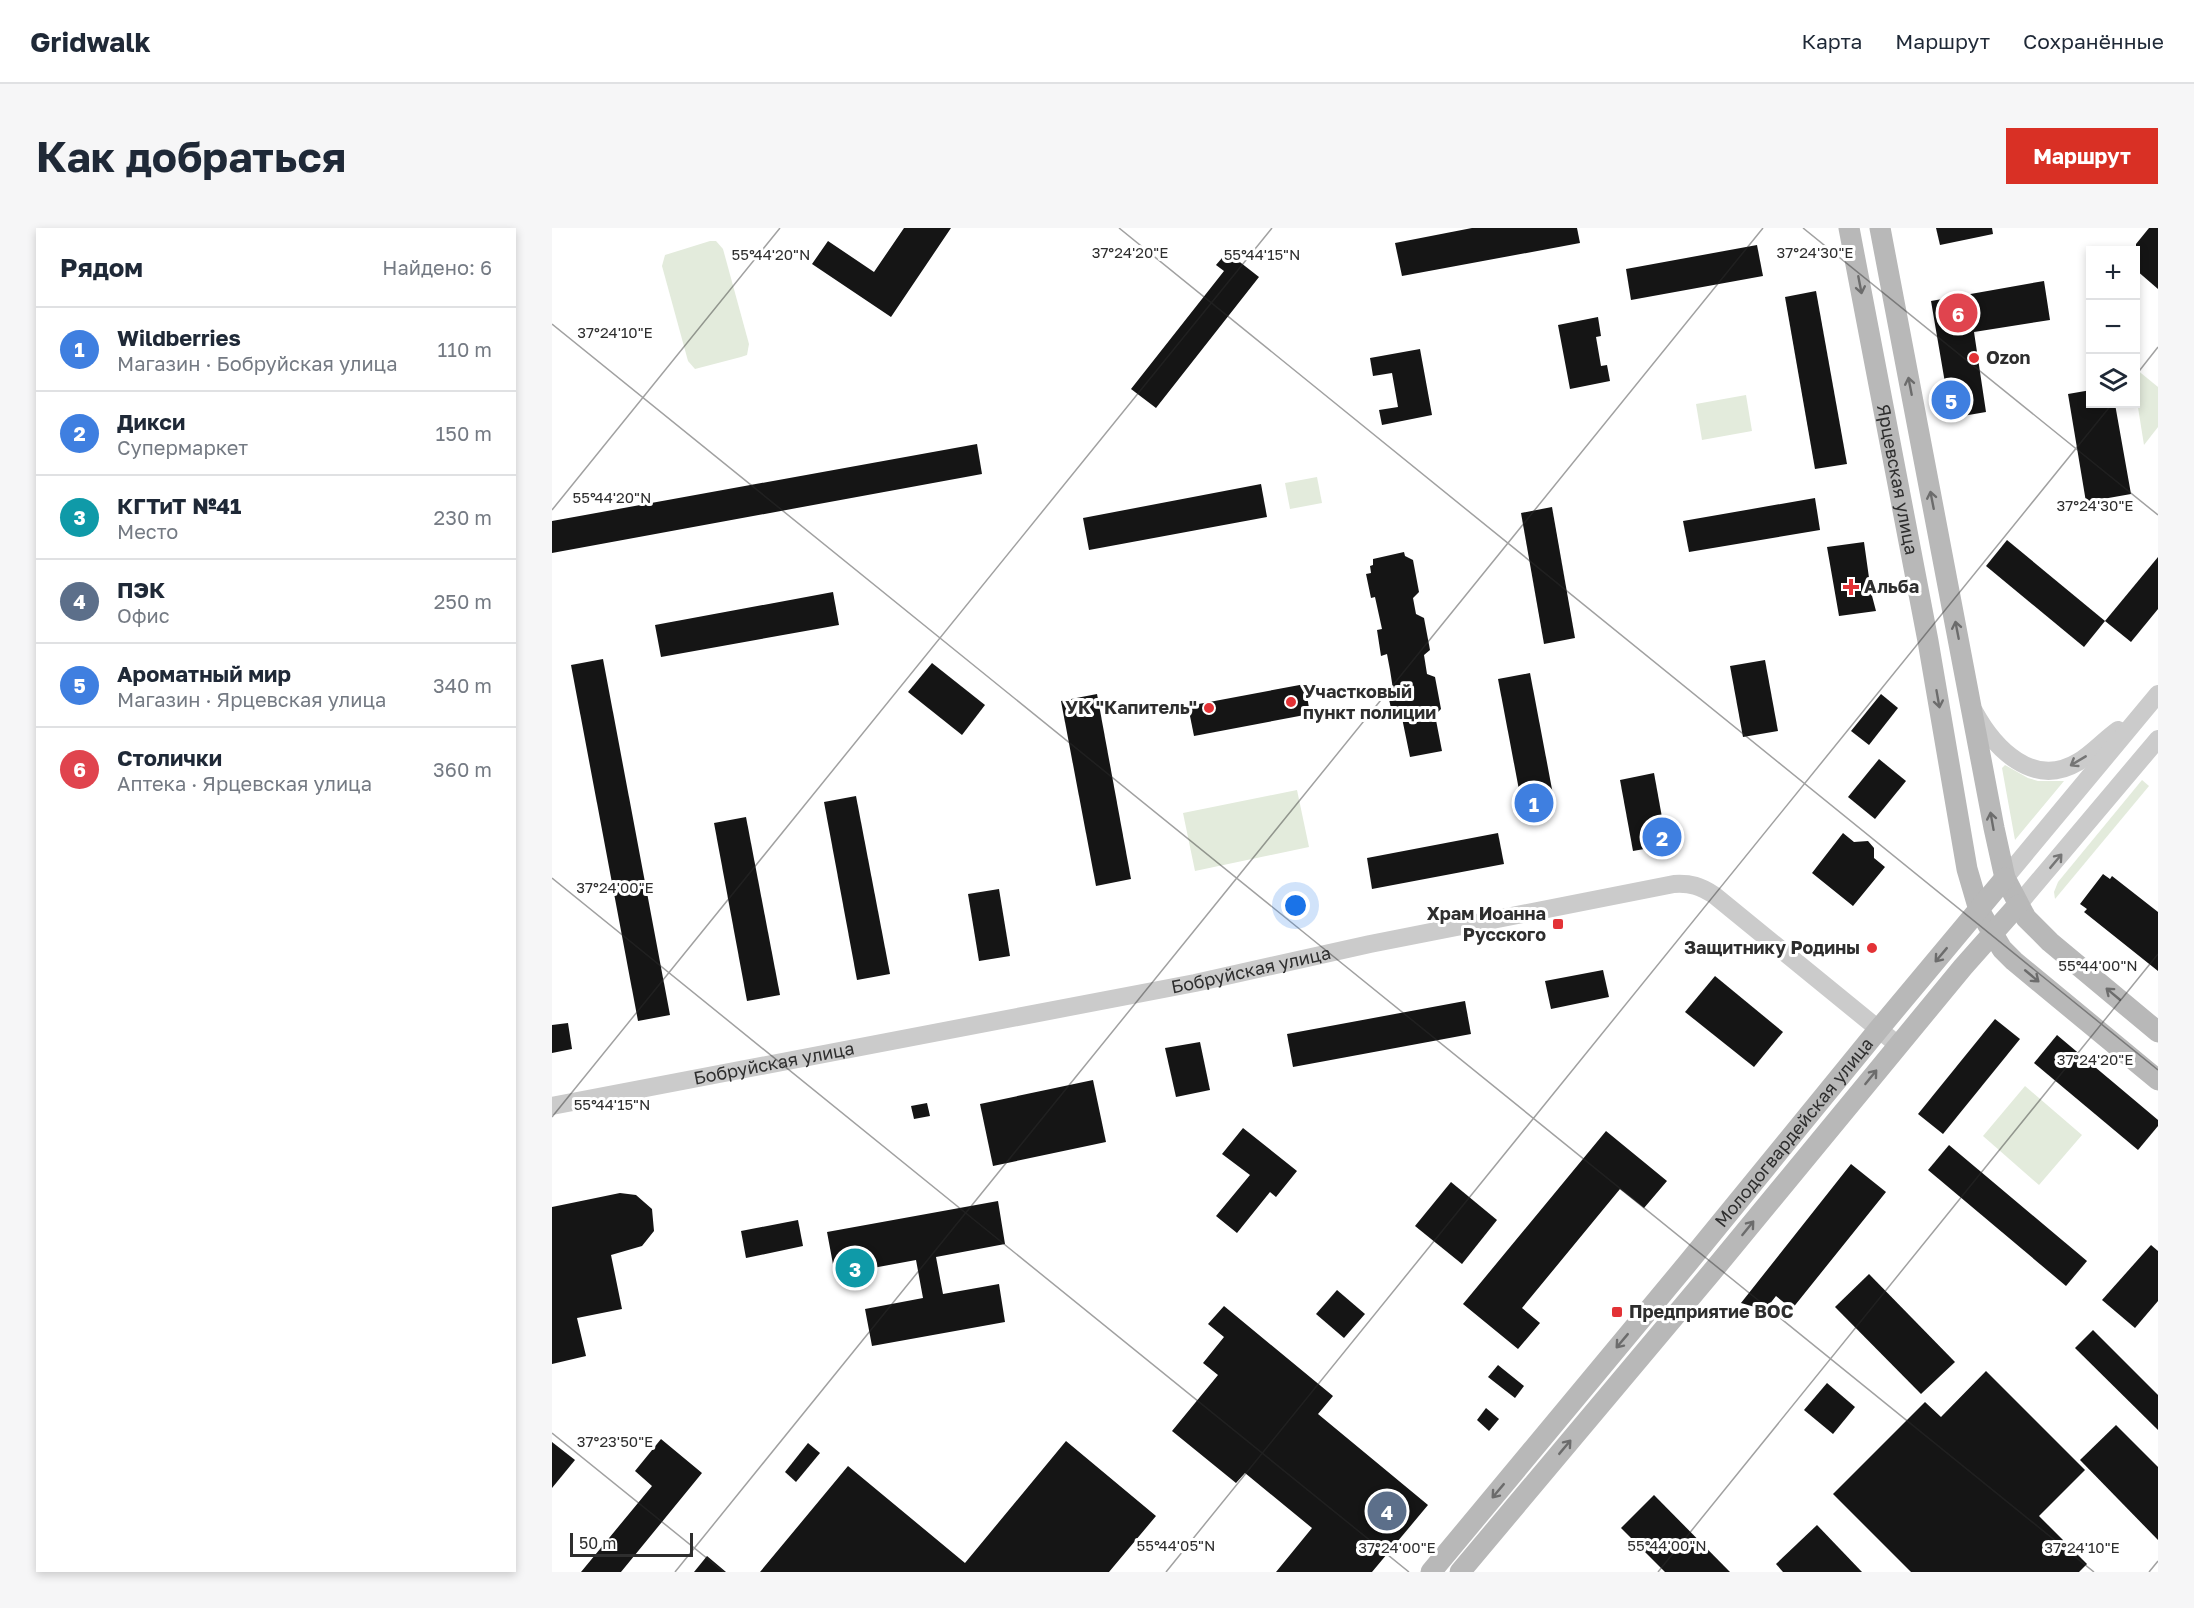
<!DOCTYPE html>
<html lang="ru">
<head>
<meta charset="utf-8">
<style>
	:root { --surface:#fff; --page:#f6f6f7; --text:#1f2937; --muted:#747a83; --line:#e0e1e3; --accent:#d93025 }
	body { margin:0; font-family:"Golos Text",sans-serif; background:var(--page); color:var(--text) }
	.controls { position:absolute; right:18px; top:18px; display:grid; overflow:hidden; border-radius:0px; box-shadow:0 3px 9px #0003 }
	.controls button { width:54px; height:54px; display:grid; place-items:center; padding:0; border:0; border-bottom:2px solid var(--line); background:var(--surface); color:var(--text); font:30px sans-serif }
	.scale { position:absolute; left:18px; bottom:15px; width:123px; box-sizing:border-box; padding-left:6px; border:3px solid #2e2e2e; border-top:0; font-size:16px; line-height:21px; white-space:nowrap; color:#2e2e2e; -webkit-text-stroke:4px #fff; paint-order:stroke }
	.you { position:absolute; left:744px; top:678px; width:21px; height:21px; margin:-15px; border:4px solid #fff; border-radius:50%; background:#1a73e8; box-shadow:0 0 0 9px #1a73e833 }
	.badge { display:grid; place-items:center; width:39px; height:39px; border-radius:50%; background:var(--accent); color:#fff; font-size:20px; font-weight:700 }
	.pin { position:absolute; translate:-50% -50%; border:3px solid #fff; box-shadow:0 2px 6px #0006 }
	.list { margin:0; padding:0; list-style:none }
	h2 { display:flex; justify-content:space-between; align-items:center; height:78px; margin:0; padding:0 24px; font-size:26px }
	h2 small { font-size:20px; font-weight:400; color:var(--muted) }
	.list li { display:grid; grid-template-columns:39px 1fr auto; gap:18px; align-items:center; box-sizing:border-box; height:84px; padding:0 24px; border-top:2px solid var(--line) }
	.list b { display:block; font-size:22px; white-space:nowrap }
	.list p { margin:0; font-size:20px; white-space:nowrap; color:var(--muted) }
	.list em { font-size:20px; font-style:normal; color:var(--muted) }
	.icon { flex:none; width:33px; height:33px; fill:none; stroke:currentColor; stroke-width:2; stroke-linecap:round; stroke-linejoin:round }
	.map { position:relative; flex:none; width:1606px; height:1344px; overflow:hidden; border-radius:0px }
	header { display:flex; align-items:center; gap:36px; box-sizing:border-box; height:84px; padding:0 30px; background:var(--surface); border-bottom:2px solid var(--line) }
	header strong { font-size:28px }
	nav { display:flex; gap:33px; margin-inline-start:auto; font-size:21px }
	.intro { display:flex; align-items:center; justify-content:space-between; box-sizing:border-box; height:144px; padding:0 36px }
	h1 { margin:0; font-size:42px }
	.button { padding:15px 27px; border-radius:0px; background:var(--accent); color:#fff; font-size:21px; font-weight:700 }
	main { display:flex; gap:36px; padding:0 36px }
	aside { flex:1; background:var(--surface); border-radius:0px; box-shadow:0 3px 9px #0003 }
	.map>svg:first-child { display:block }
	.green { fill:#e3ebdc }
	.building { fill:#151515 }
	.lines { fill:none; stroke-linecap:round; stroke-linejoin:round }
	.tertiary { stroke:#cbcbcb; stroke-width:18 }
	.secondary { stroke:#b8b8b8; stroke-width:21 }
	.oneway { stroke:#6c6c6c }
	.oneway2 { stroke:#757575 }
	.ticks { fill:none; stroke:#2e2e2e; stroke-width:1.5; stroke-opacity:0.45 }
	.poi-dot { fill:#e33236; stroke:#fff; stroke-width:2 }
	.labels { text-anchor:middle; stroke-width:6; stroke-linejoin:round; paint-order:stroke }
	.poi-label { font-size:18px; font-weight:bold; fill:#2e2e2e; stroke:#fff; text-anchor:start }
	.street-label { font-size:18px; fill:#2e2e2e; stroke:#fff }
	.ticks-label { font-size:15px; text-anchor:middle; fill:#2e2e2e; stroke:#fff; stroke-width:6; stroke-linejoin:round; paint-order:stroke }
</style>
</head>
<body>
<header>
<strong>Gridwalk</strong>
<nav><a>Карта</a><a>Маршрут</a><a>Сохранённые</a></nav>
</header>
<div class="intro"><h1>Как добраться</h1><a class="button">Маршрут</a></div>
<main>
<aside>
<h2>Рядом<small>Найдено: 6</small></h2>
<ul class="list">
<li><span class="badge" style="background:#3f7fe0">1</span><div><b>Wildberries</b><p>Магазин · Бобруйская улица</p></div><em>110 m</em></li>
<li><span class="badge" style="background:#3f7fe0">2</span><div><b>Дикси</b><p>Супермаркет</p></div><em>150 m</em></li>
<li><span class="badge" style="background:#0f9aa8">3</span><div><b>КГТиТ №41</b><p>Место</p></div><em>230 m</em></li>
<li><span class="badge" style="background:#5c6f8a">4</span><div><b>ПЭК</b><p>Офис</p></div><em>250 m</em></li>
<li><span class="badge" style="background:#3f7fe0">5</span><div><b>Ароматный мир</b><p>Магазин · Ярцевская улица</p></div><em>340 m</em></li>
<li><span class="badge" style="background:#e0444e">6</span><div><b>Столички</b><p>Аптека · Ярцевская улица</p></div><em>360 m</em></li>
</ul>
</aside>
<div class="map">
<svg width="1606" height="1344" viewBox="0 0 1606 1344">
	<rect width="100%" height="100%" fill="#fff"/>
	<g class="green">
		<path d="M158 13H164L171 21 197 116 195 127 189 129 143 141 136 133 110 38 113 27Z"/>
		<path d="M1584 141 1606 159V199L1592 217 1584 167Z"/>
		<path d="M1194 167 1200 203 1150 212 1144 176Z"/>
		<path d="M765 249 770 275 738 281 733 255Z"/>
		<path d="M1453 537 1476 550 1486 553H1512L1463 612 1450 540Z"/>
		<path d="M1590 552 1597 558 1503 671 1502 664 1506 654Z"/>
		<path d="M745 562 757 619 643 643 631 585Z"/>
		<path d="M1473 858 1530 907 1487 957 1431 908Z"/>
	</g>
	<g class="building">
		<path d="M352 0H399L339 89 260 36 276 13 322 44Z"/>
		<path d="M920 0H1025L1028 15 850 48 843 15Z"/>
		<path d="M1384 0H1440L1441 6 1388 17Z"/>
		<path d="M1597 0H1606V61L1584 42V16Z"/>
		<path d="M1205 17 1211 48 1079 72 1074 41Z"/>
		<path d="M675 24 707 49 604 180 579 161 672 43 664 37Z"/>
		<path d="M1492 53 1498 92 1422 104 1434 184 1399 190 1379 73Z"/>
		<path d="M1264 63 1295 236 1263 241 1233 69Z"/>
		<path d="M1046 89 1049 108 1044 109 1049 138 1055 137 1058 153 1018 161 1006 97Z"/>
		<path d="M868 121 880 187 830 197 827 182 846 179 840 145 821 148 818 130Z"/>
		<path d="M1539 162V176H1563L1579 266 1534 274 1516 166Z"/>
		<path d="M425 216 430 246 0 325V293Z"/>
		<path d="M709 256 715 289 537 322 531 290Z"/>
		<path d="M1263 270 1268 302 1137 324 1131 293Z"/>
		<path d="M1000 279 1023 410 992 416 969 285Z"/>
		<path d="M1455 312 1553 393 1532 419 1434 338Z"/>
		<path d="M1312 314 1319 364 1324 383 1287 388 1275 319Z"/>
		<path d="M852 324 853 328 861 332 867 364 861 370 864 386 872 390 878 422 872 427 875 446 883 449 889 481 883 487 890 523 858 529 850 490H847L845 484 840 485 835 462 841 461 838 442 835 426 829 428 825 402 830 401 823 369 819 370 814 346 819 345 818 338 821 337V331Z"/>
		<path d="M1606 329V381L1579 414 1553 393Z"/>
		<path d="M281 364 287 397 109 429 103 397Z"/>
		<path d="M51 431 118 787 86 793 19 437Z"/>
		<path d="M1213 432 1226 503 1191 509 1178 438Z"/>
		<path d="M380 435 433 477 410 507 356 464Z"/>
		<path d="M978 445 1003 577 971 583 946 451Z"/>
		<path d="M753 456 758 486 642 508 636 478Z"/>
		<path d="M545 466 579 651 544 658 509 473Z"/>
		<path d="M1329 466 1346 480 1317 517 1299 503Z"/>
		<path d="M1327 531 1354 553 1323 591 1296 569Z"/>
		<path d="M1102 545 1115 617 1081 623 1068 552Z"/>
		<path d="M304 568 338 746 305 752 272 574Z"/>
		<path d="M194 589 228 767 195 773 162 595Z"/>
		<path d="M946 605 952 636 820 661 815 630Z"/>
		<path d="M1291 605 1302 614 1316 613 1322 620V630L1333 639 1301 678 1260 645Z"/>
		<path d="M1551 646 1558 651 1560 648 1606 684V743L1532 684 1535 681 1528 676Z"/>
		<path d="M447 661 458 728 427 733 416 666Z"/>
		<path d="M1051 742 1057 769 999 781 993 753Z"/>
		<path d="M1163 748 1231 804 1202 839 1133 784Z"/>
		<path d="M913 773 919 806 741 839 735 806Z"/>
		<path d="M1443 791 1468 811 1391 906 1366 886Z"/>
		<path d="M16 795 20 821 0 825V797Z"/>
		<path d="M1505 807 1606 892V898L1586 922 1482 835Z"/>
		<path d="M648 814 658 862 624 869 613 820Z"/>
		<path d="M541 852 554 914 441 938 428 876Z"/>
		<path d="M375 875 378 888 362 891 359 878Z"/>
		<path d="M691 900 745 943 724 969 718 964 685 1005 664 988 698 947 670 926Z"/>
		<path d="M1054 903 1115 953 1092 980 1068 961 970 1080 988 1095 966 1121 911 1076Z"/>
		<path d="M1397 917 1535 1033 1514 1058 1376 942Z"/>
		<path d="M1299 936 1334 964 1240 1081 1224 1068 1213 1082 1189 1075Z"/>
		<path d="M899 954 945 992 910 1036 863 998Z"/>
		<path d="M68 965 84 967 100 981 102 1003 90 1018 59 1027 70 1081 25 1090 34 1128 0 1136V979Z"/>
		<path d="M446 973 453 1016 384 1029 391 1066 447 1056 453 1094 320 1118 313 1081 371 1070 364 1032 283 1047 275 1004Z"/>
		<path d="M246 992 251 1018 194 1030 189 1003Z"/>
		<path d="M1599 1017 1606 1023V1073L1583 1100 1550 1072Z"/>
		<path d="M1317 1046 1403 1134 1369 1166 1283 1079Z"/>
		<path d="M785 1062 813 1086 792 1110 764 1086Z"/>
		<path d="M672 1078 781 1168 766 1186 876 1277 820 1344H724L760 1300 693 1245 684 1255 620 1203 666 1147 651 1135 672 1109 656 1096Z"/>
		<path d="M1541 1102 1606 1167V1202L1523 1120Z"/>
		<path d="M946 1137 972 1158 963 1170 936 1149Z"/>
		<path d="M1434 1143 1533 1242 1487 1288 1535 1336 1527 1344H1359L1281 1266 1373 1174 1389 1189Z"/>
		<path d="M1275 1155 1303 1179 1281 1206 1252 1182Z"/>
		<path d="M934 1180 947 1191 937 1203 925 1192Z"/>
		<path d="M1564 1197 1606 1239V1312L1528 1232Z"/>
		<path d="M109 1211 150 1245 69 1344H29L100 1258 83 1243Z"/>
		<path d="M514 1213 604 1288 557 1344H208L296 1238 413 1335Z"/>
		<path d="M0 1214 23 1232 0 1260Z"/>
		<path d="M256 1215 268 1225 244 1254 233 1244Z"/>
		<path d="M1102 1267 1178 1344H1113L1069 1300Z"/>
		<path d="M1265 1297 1310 1344H1231L1224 1336Z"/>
		<path d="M155 1328 174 1344H142Z"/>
	</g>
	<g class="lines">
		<g class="tertiary">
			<path d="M1422 483C1442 520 1481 561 1526 534 1540 526 1552 512 1566 502"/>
			<path d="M1453 650 1606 466"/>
			<path d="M1466 677 1606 511"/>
			<path id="s1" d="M0 878 643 755 818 716 1122 656C1139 655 1148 658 1162 667L1346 817"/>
		</g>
		<g class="secondary">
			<path id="s2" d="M1297 0 1376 413 1415 641 1427 682 1450 721 1462 733 1606 852"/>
			<path d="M1328 0 1442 600 1453 650 1474 690 1498 714 1606 804"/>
			<path id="s3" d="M879 1344 1135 1036 1326 802 1453 650"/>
			<path d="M908 1344 1159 1045 1411 739 1466 677"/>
		</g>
	</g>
	<defs><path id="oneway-shaft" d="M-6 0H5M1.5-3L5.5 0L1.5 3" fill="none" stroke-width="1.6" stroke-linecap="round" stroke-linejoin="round" transform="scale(1.5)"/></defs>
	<g class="oneway">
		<use href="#oneway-shaft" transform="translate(1308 57) rotate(79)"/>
		<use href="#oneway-shaft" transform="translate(1358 158) rotate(-101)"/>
		<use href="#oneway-shaft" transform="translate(1380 272) rotate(-101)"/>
		<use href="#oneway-shaft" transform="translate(1405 402) rotate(-101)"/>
		<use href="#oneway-shaft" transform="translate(1386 471) rotate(80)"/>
		<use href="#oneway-shaft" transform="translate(1440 593) rotate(-100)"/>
		<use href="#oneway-shaft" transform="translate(1389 727) rotate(130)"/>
		<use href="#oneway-shaft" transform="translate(1480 748) rotate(40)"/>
		<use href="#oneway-shaft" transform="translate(1561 766) rotate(-140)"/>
		<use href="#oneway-shaft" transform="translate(1319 849) rotate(-51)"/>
		<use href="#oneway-shaft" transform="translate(1196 1000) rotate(-51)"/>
		<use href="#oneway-shaft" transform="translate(1070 1113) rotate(130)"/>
		<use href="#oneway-shaft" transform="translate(1013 1219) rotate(-50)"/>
		<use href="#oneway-shaft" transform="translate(946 1263) rotate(130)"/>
	</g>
	<g class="oneway2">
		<use href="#oneway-shaft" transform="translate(1526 533) rotate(149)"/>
		<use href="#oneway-shaft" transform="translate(1504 633) rotate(-50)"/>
	</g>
	<path class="ticks" d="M567 0 1606 842M1251 0 1606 287M0 96 1542 1344M1584 147 1606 119M0 282 228 0M0 650 857 1344M0 889 720 0M0 1205 172 1344M123 1344 1211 0M614 1344 1560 176M1106 1344 1606 726M1597 1344 1606 1333"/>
	<g class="poi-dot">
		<circle cx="1422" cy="130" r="6"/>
		<path d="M1296 350h6v6h6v6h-6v6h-6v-6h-6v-6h6z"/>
		<circle cx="739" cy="474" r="6"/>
		<circle cx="657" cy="480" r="6"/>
		<rect x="1000" y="690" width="12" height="12" rx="3"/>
		<circle cx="1320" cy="720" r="6"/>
		<rect x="1059" y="1078" width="12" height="12" rx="3"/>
	</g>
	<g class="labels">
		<g class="poi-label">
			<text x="1434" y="136">Ozon</text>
			<text x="1312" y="365">Альба</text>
			<text x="751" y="470">Участковый<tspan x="751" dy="21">пункт полиции</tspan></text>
			<text x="645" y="486" text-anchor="end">УК "Капитель"</text>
			<text x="994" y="692" text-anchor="end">Храм Иоанна<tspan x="994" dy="21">Русского</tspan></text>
			<text x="1308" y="726" text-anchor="end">Защитнику Родины</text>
			<text x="1077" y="1090">Предприятие ВОС</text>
		</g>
		<g class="street-label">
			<text dy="6" stroke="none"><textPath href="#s2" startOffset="256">Ярцевская улица</textPath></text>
			<text dy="6" stroke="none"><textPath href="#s1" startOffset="712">Бобруйская улица</textPath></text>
			<text dy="6" stroke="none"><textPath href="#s1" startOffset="226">Бобруйская улица</textPath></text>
			<text dy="6" stroke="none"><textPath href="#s3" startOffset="570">Молодогвардейская улица</textPath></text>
		</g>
	</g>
	<g class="ticks-label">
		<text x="578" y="30">37°24'20"E</text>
		<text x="1263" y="30">37°24'30"E</text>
		<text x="219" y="32">55°44'20"N</text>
		<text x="710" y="32">55°44'15"N</text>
		<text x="63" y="110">37°24'10"E</text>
		<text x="60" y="275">55°44'20"N</text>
		<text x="1543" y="283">37°24'30"E</text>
		<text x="63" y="665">37°24'00"E</text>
		<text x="1546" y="743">55°44'00"N</text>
		<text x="1543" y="837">37°24'20"E</text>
		<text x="60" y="882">55°44'15"N</text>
		<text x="63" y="1219">37°23'50"E</text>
		<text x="624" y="1323">55°44'05"N</text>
		<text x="1115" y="1323">55°44'00"N</text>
		<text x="845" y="1325">37°24'00"E</text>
		<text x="1530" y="1325">37°24'10"E</text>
	</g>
</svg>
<div class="controls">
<button>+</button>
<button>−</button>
<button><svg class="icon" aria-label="layers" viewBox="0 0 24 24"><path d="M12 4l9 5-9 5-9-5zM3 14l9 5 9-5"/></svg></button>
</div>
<div class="scale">50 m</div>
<div class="you"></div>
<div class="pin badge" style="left:982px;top:575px;background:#3f7fe0">1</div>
<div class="pin badge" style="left:1110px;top:609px;background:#3f7fe0">2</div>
<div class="pin badge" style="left:303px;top:1040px;background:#0f9aa8">3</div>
<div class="pin badge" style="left:835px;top:1283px;background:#5c6f8a">4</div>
<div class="pin badge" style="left:1399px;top:172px;background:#3f7fe0">5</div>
<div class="pin badge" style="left:1406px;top:85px;background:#e0444e">6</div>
</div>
</main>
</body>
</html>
